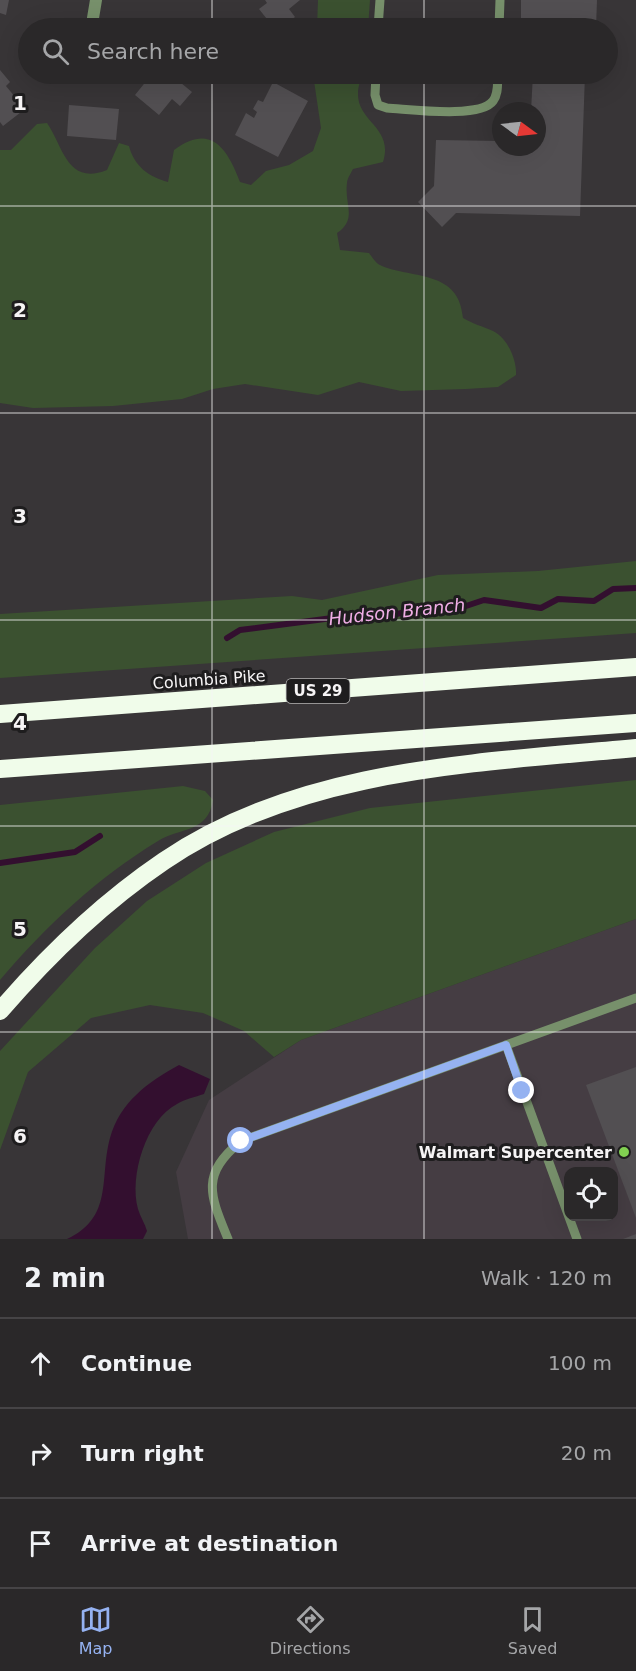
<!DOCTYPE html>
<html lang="en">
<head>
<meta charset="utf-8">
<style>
	:root { --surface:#2a2829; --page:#363435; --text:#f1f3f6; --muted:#a5a6a8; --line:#464446; --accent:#95b2f1 }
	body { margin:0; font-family:"DejaVu Sans",sans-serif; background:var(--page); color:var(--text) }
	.controls { position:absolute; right:18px; bottom:18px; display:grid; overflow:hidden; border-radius:12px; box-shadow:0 6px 24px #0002 }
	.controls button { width:54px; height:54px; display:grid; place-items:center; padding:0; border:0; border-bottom:2px solid var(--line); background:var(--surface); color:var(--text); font:30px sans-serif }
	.compass { position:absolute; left:492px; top:102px; width:54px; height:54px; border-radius:50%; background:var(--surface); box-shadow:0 6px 24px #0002; rotate:105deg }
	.stop { position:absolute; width:18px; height:18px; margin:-14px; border:4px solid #95b2f1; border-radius:50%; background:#fff }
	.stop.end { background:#95b2f1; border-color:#fff; box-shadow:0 2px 6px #0008 }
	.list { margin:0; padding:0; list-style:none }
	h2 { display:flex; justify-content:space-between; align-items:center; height:78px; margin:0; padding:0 24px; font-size:26px }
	h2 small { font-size:20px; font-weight:400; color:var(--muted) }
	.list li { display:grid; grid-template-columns:39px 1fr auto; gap:18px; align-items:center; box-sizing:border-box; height:90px; padding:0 24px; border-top:2px solid var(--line) }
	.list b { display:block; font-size:22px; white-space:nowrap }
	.list em { font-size:20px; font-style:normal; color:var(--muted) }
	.icon { flex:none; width:33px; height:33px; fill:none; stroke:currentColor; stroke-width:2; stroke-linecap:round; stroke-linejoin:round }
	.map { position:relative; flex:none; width:636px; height:1239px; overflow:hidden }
	.search { position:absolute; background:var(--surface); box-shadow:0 6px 24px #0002; left:18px; right:18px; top:18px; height:66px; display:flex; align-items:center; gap:15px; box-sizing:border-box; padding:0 21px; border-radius:33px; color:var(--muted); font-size:22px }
	.sheet { height:348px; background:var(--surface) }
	nav { display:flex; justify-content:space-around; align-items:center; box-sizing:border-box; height:84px; border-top:2px solid var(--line); background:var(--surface); font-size:16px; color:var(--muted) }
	nav a { display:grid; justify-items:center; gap:3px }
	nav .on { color:var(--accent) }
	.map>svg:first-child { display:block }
	.built { fill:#453d43; fill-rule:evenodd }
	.green { fill:#3b5130 }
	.water { fill:#330f2f }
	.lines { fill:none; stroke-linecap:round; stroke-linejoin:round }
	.stream { stroke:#330f2f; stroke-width:6 }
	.building { fill:#524f52 }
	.lane { stroke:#77906b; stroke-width:9 }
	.street { stroke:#77906b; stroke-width:12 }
	.highway { stroke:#f0fcea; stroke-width:18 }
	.route { stroke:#95b2f1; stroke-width:8 }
	.grid { fill:none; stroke:#f6f4f5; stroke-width:1.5; stroke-opacity:0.55 }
	.poi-dot { fill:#81d051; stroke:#1e1d1e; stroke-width:2 }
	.labels { text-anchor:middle; stroke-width:6; stroke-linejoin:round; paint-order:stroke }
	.shield { fill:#1e1d1e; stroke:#b5b4b4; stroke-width:1.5 }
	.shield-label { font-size:15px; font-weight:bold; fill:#f6f4f5 }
	.street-label { font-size:16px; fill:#f6f4f5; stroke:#1e1d1e }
	.poi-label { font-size:16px; font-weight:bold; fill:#f6f4f5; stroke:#1e1d1e; text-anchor:end }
	.water-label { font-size:18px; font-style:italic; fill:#f0aee6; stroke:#1e1d1e }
	.grid-label { font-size:20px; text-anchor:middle; font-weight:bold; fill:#f6f4f5; stroke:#1e1d1e; stroke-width:6; stroke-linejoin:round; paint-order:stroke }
</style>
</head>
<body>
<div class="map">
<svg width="636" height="1239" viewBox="0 0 636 1239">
	<rect width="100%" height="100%" fill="#383537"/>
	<path class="built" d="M636 919V1239H188L176 1172 209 1100 301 1040ZM568 1172H614V1216H568Z"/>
	<g class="green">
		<path d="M318 0H370L368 28H317Z"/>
		<path d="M313 74H363C361 79 358 86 358 93 357 122 394 127 383 162L353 169C351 173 347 179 347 183 344 204 358 219 337 233L340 250 369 253C372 257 376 264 382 266 414 279 459 270 463 318 473 324 482 326 493 331 508 338 517 361 516 375L498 387 466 389 401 391 359 382 318 395 245 384 213 389 182 399 113 406 33 408 0 403V150H11L37 124 47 123C63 146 67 186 107 170L119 143 129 146C134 166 149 177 168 182L174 150C211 123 227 148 240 182L251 185 266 171 289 165 313 151 321 128Z"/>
		<path d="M636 561V633L0 678V614L292 596 322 600 438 575 538 571Z"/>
		<path d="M636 780V919L301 1040 274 1057 244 1031 203 1013 150 1005 91 1018 28 1072 0 1150V1051L95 948 147 901 206 863 274 832 370 808Z"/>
		<path d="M183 786 205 791 213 800C208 833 181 827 158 841 97 878 46 926 0 980V805Z"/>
	</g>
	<path class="water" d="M179 1065 210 1079 204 1094C195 1097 185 1099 177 1104 146 1120 129 1176 138 1209 140 1216 145 1224 147 1231L143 1239H67C114 1217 99 1178 110 1138 120 1102 148 1082 179 1065Z"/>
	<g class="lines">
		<g class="stream">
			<path d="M227 638 240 630 340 617 394 615 427 605 460 608 484 600 541 608 558 599 594 601 613 589 636 588"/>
			<path d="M0 863 75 852 100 836"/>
		</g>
	</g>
	<g class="building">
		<path d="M0 0H9L6 15 0 13Z"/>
		<path d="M265 0H300L289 9 295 17 280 28H274L259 9 267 3Z"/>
		<path d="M521 0H597L596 28H521Z"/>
		<path d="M0 70 10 82 6 86 25 109 3 126 0 122Z"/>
		<path d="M152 74H170L192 92 180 106 172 99 159 115 135 95Z"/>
		<path d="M533 74H585L580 216 456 213 442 227 418 202 434 186 436 140 501 141V147H537V111H531Z"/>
		<path d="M273 82 308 101 278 157 235 135 246 113 254 118 257 112 253 109 258 100 263 102Z"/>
		<path d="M69 105 119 109 116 140 67 136Z"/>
		<path d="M636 1067V1218L586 1085Z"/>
		<path d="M636 1234V1239H623Z"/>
	</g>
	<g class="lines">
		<g class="lane">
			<path d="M378 28 380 0"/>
			<path d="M499 28 500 0"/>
			<path d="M376 74 375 95 378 105 387 108C409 109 480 119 493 101 499 93 497 83 498 74"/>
			<path d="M506 1045 577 1239"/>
			<path d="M228 1239C210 1195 200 1175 241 1141L636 998"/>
		</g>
		<path class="street" d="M93 18 96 0"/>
		<g class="highway">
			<path d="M0 714 636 667"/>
			<path d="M0 769 636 723"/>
			<path d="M0 1011C49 954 102 903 164 861 300 768 477 763 636 748"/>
		</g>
	</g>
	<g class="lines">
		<path class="route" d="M241 1141 506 1045 522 1091"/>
	</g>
	<path class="grid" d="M212 0V28M424 0V28M212 74V1239M424 74V1239M0 206H636M0 413H636M0 620H636M0 826H636M0 1032H636"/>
	<circle class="poi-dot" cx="624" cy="1152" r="6"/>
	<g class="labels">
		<rect class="shield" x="286.5" y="679" width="63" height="24" rx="4.5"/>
		<g class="shield-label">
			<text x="318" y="696">US 29</text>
		</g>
		<g class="street-label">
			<text transform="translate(209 679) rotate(-4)" y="6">Columbia Pike</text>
		</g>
		<g class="poi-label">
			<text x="612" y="1158">Walmart Supercenter</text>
		</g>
		<g class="water-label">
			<text transform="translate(397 612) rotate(-6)" y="6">Hudson Branch</text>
		</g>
	</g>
	<g class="grid-label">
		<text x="20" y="110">1</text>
		<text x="20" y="317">2</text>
		<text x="20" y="523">3</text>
		<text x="20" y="730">4</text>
		<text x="20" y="936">5</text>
		<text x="20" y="1143">6</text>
	</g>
</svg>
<div class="controls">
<button><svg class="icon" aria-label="locate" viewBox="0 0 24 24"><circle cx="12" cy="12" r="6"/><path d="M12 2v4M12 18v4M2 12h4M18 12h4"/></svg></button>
</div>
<svg class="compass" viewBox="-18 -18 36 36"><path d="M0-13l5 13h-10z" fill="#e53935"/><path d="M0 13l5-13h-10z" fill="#a5a6a8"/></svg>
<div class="stop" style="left:241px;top:1141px"></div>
<div class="stop end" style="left:522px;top:1091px"></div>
<div class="search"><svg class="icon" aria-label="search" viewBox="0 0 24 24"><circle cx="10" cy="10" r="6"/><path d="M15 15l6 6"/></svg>Search here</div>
</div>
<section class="sheet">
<h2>2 min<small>Walk · 120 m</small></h2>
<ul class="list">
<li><svg class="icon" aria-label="ahead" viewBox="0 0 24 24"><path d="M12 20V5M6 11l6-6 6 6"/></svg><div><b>Continue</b></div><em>100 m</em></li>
<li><svg class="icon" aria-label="right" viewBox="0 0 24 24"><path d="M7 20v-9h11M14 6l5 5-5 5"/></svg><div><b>Turn right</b></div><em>20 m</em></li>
<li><svg class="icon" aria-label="arrive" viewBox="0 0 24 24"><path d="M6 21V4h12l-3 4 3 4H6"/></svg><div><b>Arrive at destination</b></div></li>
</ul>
</section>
<nav>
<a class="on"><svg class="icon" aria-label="map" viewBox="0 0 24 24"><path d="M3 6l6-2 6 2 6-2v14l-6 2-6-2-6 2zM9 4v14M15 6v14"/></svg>Map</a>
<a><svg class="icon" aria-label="directions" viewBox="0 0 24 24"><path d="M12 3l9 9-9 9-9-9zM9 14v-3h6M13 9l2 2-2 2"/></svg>Directions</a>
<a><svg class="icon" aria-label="saved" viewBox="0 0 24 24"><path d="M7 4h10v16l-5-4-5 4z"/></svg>Saved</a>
</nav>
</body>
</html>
